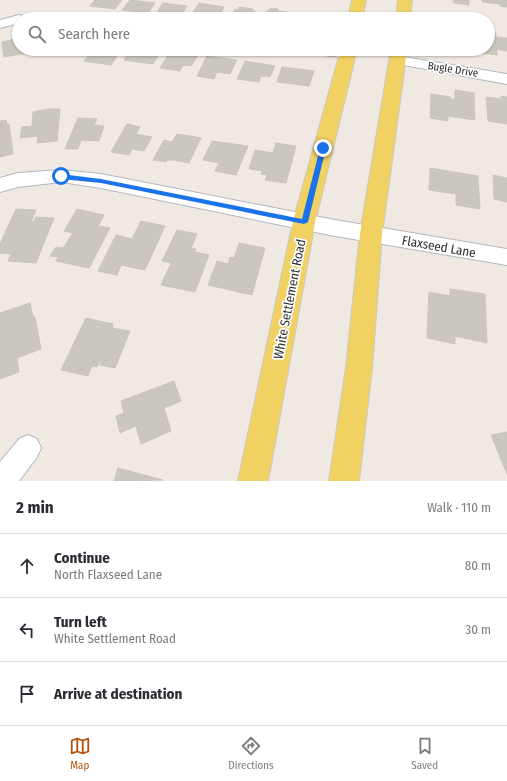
<!DOCTYPE html>
<html lang="en">
<head>
<meta charset="utf-8">
<style>
	:root { --surface:#fff; --page:#f7f7f7; --text:#2b2b33; --muted:#7c7c81; --line:#e1e1e2; --accent:#b45309 }
	body { margin:0; font-family:"Fira Sans Condensed",sans-serif; background:var(--page); color:var(--text) }
	.stop { position:absolute; width:12px; height:12px; margin:-9px; border:3px solid #1a73e8; border-radius:50%; background:#fff }
	.stop.end { background:#1a73e8; border-color:#fff; box-shadow:0 1px 4px #0008 }
	.list { margin:0; padding:0; list-style:none }
	h2 { display:flex; justify-content:space-between; align-items:center; height:52px; margin:0; padding:0 16px; font-size:17px }
	h2 small { font-size:13px; font-weight:400; color:var(--muted) }
	.list li { display:grid; grid-template-columns:26px 1fr auto; gap:12px; align-items:center; box-sizing:border-box; height:64px; padding:0 16px; border-top:1px solid var(--line) }
	.list b { display:block; font-size:15px; white-space:nowrap }
	.list p { margin:0; font-size:13px; white-space:nowrap; color:var(--muted) }
	.list em { font-size:13px; font-style:normal; color:var(--muted) }
	.icon { flex:none; width:22px; height:22px; fill:none; stroke:currentColor; stroke-width:2; stroke-linecap:round; stroke-linejoin:round }
	.map { position:relative; flex:none; width:507px; height:481px; overflow:hidden }
	.search { position:absolute; background:var(--surface); box-shadow:0 1px 3px #0004; left:12px; right:12px; top:12px; height:44px; display:flex; align-items:center; gap:10px; box-sizing:border-box; padding:0 14px; border-radius:22px; color:var(--muted); font-size:15px }
	.sheet { height:244px; background:var(--surface) }
	nav { display:flex; justify-content:space-around; align-items:center; box-sizing:border-box; height:56px; border-top:1px solid var(--line); background:var(--surface); font-size:11px; color:var(--muted) }
	nav a { display:grid; justify-items:center; gap:2px }
	nav .on { color:var(--accent) }
	.map>svg:first-child { display:block }
	.building { fill:#cbc7bf; stroke:#cbc5ba }
	.lines { fill:none; stroke-linecap:round; stroke-linejoin:round }
	.minor-casing { stroke:#b4b7c1; stroke-width:2 }
	.primary-casing { stroke:#c9c9c9; stroke-width:2 }
	.minor { fill:#fff; fill-rule:evenodd }
	.primary { fill:#f2d163; fill-rule:evenodd }
	.route { fill:#1a73e8 }
	.labels { text-anchor:middle; stroke-width:3.5; stroke-linejoin:round; paint-order:stroke }
	.far-street-label { font-size:11px; fill:#2e2e2e; stroke:#fff }
	.street-label { font-size:13px; fill:#2e2e2e; stroke:#fff }
</style>
</head>
<body>
<div class="map">
<svg width="507" height="481" viewBox="0 0 507 481">
	<rect width="100%" height="100%" fill="#efe9e1"/>
	<g class="building">
		<path d="M95 0H122L115 9 90 6Z"/>
		<path d="M130 0H132L155 3 148 13 122 10Z"/>
		<path d="M453 0H469V5L454 3Z"/>
		<path d="M482 0H507V7L500 6V4L482 2Z"/>
		<path d="M163 3 187 6 180 17 156 14Z"/>
		<path d="M199 3 224 7 217 19 190 17Z"/>
		<path d="M239 7 253 9 252 11H255L251 19H230L235 9 238 10Z"/>
		<path d="M271 8 278 9V11L293 13 290 19H264L268 10H270Z"/>
		<path d="M488 31 495 32 496 37 507 38V51L497 49V55L481 53 480 49H488Z"/>
		<path d="M19 38V49H26V53L4 57 2 42Z"/>
		<path d="M53 49H82L80 53 63 50 59 54 52 53 55 49Z"/>
		<path d="M93 49H122L111 65 84 61Z"/>
		<path d="M131 49H155L162 50 153 64 124 60Z"/>
		<path d="M171 51 198 55 191 66 183 65 180 71 160 68Z"/>
		<path d="M207 56 237 60 230 74 217 72 214 79 197 76Z"/>
		<path d="M245 61 275 66 270 77 261 76 259 82 237 79Z"/>
		<path d="M282 67 314 71 309 86 277 82Z"/>
		<path d="M455 90 474 93 475 120 448 116V121L430 118 431 94 451 97V99L455 100Z"/>
		<path d="M501 96 507 97V124L488 121 486 97 502 99Z"/>
		<path d="M48 109H60L57 141 37 143 38 136 20 138 22 127 32 126 33 112Z"/>
		<path d="M78 118 97 119 94 125 104 126 99 141 81 140 78 149H65Z"/>
		<path d="M6 120 7 124H9L13 154 0 157V121Z"/>
		<path d="M127 124 140 127 136 134 152 137 144 151 132 149 129 155 111 152Z"/>
		<path d="M177 134 201 138 189 163 174 160H167L166 162 153 160 164 140 172 142Z"/>
		<path d="M212 141 248 146 236 175 215 171 219 163 203 160Z"/>
		<path d="M276 143 296 146 286 183 265 180 267 175 261 174 262 171 249 169 255 150 273 153Z"/>
		<path d="M430 168 478 176 480 209 456 205V194L429 190Z"/>
		<path d="M493 175 507 178V202L494 199Z"/>
		<path d="M16 209 36 210 31 222H33L36 217 54 218 36 263 8 261 11 254 0 253V244Z"/>
		<path d="M77 209 104 215 98 226 110 228 89 268 56 261 58 257 50 256 56 247 63 248 73 233 64 231Z"/>
		<path d="M141 221 165 226 145 270 121 265 117 275 98 271 116 235 132 239Z"/>
		<path d="M177 230 197 234 191 248 196 249 195 252 209 255 195 292 161 285 171 263 162 261Z"/>
		<path d="M239 243 265 248 252 295 208 285 217 261 228 264 230 257 234 258Z"/>
		<path d="M450 289 485 294 487 343 455 336V344L427 338 429 292 450 296Z"/>
		<path d="M30 303 33 317H35L41 349 17 358 19 372 0 379V313Z"/>
		<path d="M86 318 113 324 112 328 130 331 115 368 100 365 102 361H100L97 367 92 366 88 376 61 370Z"/>
		<path d="M174 381 181 401 164 408 171 431 141 444 136 426 120 433 116 416 124 413 121 401Z"/>
		<path d="M507 432V474L491 435Z"/>
		<path d="M118 468 163 480 114 481Z"/>
	</g>
	<g class="lines">
		<defs>
			<g id="minor">
				<path d="M19 15 24 16 26 19H19V23L0 28V20Z"/>
				<path d="M38 15 56 16 58 19H31L33 16Z"/>
				<path d="M301 49H342L353 51 355 54 353 57 348 58 308 53 303 52Z"/>
				<path d="M398 56 507 74V84L393 63 391 60 393 57Z"/>
				<path d="M61 170 101 174 335 220 507 249V265L335 236 101 188 61 182 18 187 0 192V178L18 173Z"/>
				<path d="M28 435 37 439 41 448 37 457 19 481H0V462L19 439Z"/>
			</g>
			<g id="primary">
				<path d="M352 0H366L362 19H348Z"/>
				<path d="M398 0H412L410 19H396Z"/>
				<path d="M341 49H357L315 222 268 481H238L293 222Z"/>
				<path d="M391 49H407L382 234 372 368 359 481H329L346 368 360 234Z"/>
			</g>
		</defs>
		<use href="#minor" class="minor-casing"/>
		<use href="#primary" class="primary-casing"/>
		<use href="#minor" class="minor"/>
		<use href="#primary" class="primary"/>
	</g>
	<path class="route" d="M323 147 326 148 308 222 304 224 101 183 61 179 58 176 61 174 101 179 302 219 320 148Z"/>
	<g class="labels">
		<g class="far-street-label">
			<text transform="translate(453 69) rotate(9)" y="4">Bugle Drive</text>
		</g>
		<g class="street-label">
			<text transform="translate(439 246) rotate(10)" y="5">Flaxseed Lane</text>
			<text transform="translate(289 299) rotate(-79)" y="5">White Settlement Road</text>
		</g>
	</g>
</svg>
<div class="stop" style="left:61px;top:176px"></div>
<div class="stop end" style="left:323px;top:148px"></div>
<div class="search"><svg class="icon" aria-label="search" viewBox="0 0 24 24"><circle cx="10" cy="10" r="6"/><path d="M15 15l6 6"/></svg>Search here</div>
</div>
<section class="sheet">
<h2>2 min<small>Walk · 110 m</small></h2>
<ul class="list">
<li><svg class="icon" aria-label="ahead" viewBox="0 0 24 24"><path d="M12 20V5M6 11l6-6 6 6"/></svg><div><b>Continue</b><p>North Flaxseed Lane</p></div><em>80 m</em></li>
<li><svg class="icon" aria-label="left" viewBox="0 0 24 24"><path d="M17 20v-9H6M10 6l-5 5 5 5"/></svg><div><b>Turn left</b><p>White Settlement Road</p></div><em>30 m</em></li>
<li><svg class="icon" aria-label="arrive" viewBox="0 0 24 24"><path d="M6 21V4h12l-3 4 3 4H6"/></svg><div><b>Arrive at destination</b></div></li>
</ul>
</section>
<nav>
<a class="on"><svg class="icon" aria-label="map" viewBox="0 0 24 24"><path d="M3 6l6-2 6 2 6-2v14l-6 2-6-2-6 2zM9 4v14M15 6v14"/></svg>Map</a>
<a><svg class="icon" aria-label="directions" viewBox="0 0 24 24"><path d="M12 3l9 9-9 9-9-9zM9 14v-3h6M13 9l2 2-2 2"/></svg>Directions</a>
<a><svg class="icon" aria-label="saved" viewBox="0 0 24 24"><path d="M7 4h10v16l-5-4-5 4z"/></svg>Saved</a>
</nav>
</body>
</html>
